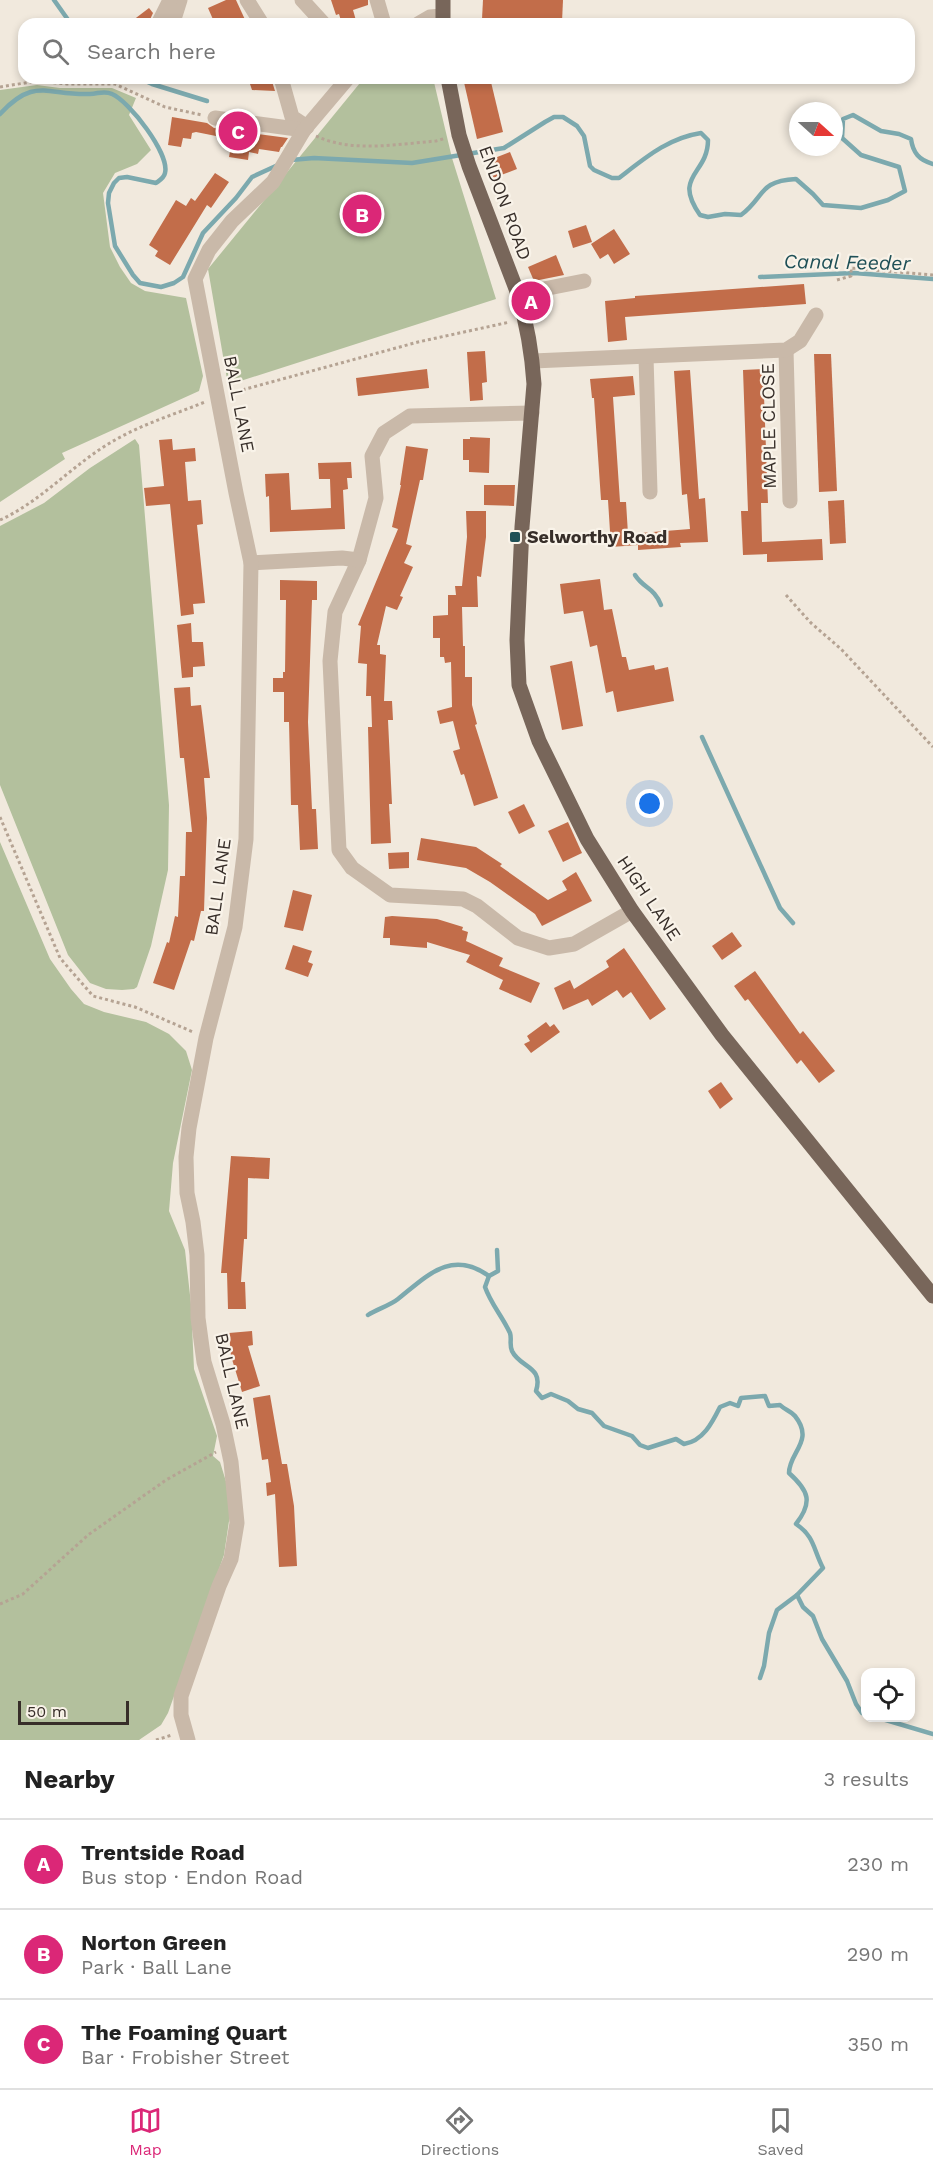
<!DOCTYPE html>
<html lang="en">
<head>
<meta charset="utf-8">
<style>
	:root { --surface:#fff; --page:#f2f2f2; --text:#222; --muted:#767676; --line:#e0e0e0; --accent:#db2777 }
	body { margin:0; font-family:"Work Sans",sans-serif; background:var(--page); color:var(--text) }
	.controls { position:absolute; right:18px; bottom:18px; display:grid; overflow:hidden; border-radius:12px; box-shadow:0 3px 9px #0003 }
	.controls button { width:54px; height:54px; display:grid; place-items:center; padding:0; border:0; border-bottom:2px solid var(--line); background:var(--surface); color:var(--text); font:30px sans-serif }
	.compass { position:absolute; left:789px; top:102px; width:54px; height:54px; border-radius:50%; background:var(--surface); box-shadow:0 3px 9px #0003; rotate:111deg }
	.scale { position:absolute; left:18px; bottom:15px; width:111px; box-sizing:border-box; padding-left:6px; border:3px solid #372e29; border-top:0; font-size:16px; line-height:21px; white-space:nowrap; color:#372e29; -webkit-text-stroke:4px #f9f3e9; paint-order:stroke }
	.you { position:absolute; left:650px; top:804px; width:21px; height:21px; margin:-15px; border:4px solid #fff; border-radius:50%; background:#1a73e8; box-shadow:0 0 0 9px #1a73e833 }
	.badge { display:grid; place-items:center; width:39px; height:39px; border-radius:50%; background:var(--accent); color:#fff; font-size:20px; font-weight:700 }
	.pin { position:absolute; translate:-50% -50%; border:3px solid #fff; box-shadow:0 2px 6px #0006 }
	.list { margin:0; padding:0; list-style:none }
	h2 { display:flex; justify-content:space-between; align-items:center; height:78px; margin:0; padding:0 24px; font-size:26px }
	h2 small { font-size:20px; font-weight:400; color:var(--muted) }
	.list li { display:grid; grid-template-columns:39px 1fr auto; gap:18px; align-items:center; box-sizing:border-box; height:90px; padding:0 24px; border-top:2px solid var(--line) }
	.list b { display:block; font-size:22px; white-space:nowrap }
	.list p { margin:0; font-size:20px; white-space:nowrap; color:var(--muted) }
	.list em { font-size:20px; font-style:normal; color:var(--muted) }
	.icon { flex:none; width:33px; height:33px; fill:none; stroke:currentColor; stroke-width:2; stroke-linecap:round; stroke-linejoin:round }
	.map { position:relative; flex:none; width:933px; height:1740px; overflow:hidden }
	.search { position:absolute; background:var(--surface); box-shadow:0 3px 9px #0003; left:18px; right:18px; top:18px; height:66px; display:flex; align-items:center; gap:15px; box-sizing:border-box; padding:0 21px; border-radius:18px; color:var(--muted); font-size:22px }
	.sheet { height:348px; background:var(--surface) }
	nav { display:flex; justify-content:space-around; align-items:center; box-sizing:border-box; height:84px; border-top:2px solid var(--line); background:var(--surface); font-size:16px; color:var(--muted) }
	nav a { display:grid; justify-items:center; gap:3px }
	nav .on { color:var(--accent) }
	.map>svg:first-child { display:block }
	.green { fill:#b3c09d }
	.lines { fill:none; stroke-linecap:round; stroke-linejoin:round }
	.stream { stroke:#7ca9ae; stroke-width:4.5 }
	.building { fill:#c26d4a }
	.path { stroke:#b5a393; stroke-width:3; stroke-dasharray:3 3; stroke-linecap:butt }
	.minor { stroke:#c9b9a9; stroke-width:15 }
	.major { stroke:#78665a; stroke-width:15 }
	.poi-dot { fill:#1f5057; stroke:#f9f3e9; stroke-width:2 }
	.labels { text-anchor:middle; stroke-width:4.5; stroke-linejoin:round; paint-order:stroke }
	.street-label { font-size:18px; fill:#372e29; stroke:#f9f3e9 }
	.poi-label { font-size:18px; font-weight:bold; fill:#372e29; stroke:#f9f3e9; text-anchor:start }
	.water-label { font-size:20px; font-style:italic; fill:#1f5057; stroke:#f9f3e9 }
</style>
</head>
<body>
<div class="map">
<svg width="933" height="1740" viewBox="0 0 933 1740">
	<rect width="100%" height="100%" fill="#f1e9dd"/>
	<g class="green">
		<path d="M364 78H433L452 158 496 299 228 385 208 269Z"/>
		<path d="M37 85 60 88H112L136 98 129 115 151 150 137 164 115 173 103 193 110 247 120 267 131 283 145 291 186 298 203 376 199 391 62 453 65 459 0 502V90Z"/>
		<path d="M135 439 139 445 169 805 168 870 151 946 137 987 134 989 122 990 106 989 90 983 68 955 0 785V526L44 503 90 468Z"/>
		<path d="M0 842 50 959 71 989 84 1004 104 1012 146 1022 169 1034 186 1051 192 1070 173 1163 169 1211 185 1250 191 1304 194 1369 217 1436 213 1456 220 1462 232 1501 224 1555 168 1713 161 1725 139 1740H0Z"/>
	</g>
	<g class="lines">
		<g class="stream">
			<path d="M54 0 71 24"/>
			<path d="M139 78 152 84 207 101"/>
			<path d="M0 114C35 76 47 96 90 94 98 94 104 90 112 94 129 101 170 154 165 173 164 178 160 180 156 183L127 177 119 178 114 183 109 193 108 203 115 246 133 275 140 283 161 287 174 283 183 277 203 233 236 198 252 177 278 165"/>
			<path d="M291 160 314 158 412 163 504 148 545 122 554 117H563L577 126 584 136 590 166 594 170 612 178H619C645 158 668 138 701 133L708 140C708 175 672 175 700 215L708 217 725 214 741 215C765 197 758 181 796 179L813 194 823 205 861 208 888 200 905 191 899 167 861 155 842 138 843 119 853 115 881 131 899 134 911 139C913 153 919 160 933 164"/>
			<path d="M760 277 854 273 933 279"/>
			<path d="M635 575C644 589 654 587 661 605"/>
			<path d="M702 737 780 908 793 923"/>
			<path d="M497 1250 498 1271 489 1276 485 1287C491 1304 502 1316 510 1333 512 1339 509 1344 512 1351 520 1368 544 1366 536 1391L542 1398 551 1394 568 1401 578 1409 592 1413 604 1426 632 1436 640 1445 648 1448 676 1439 684 1444C703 1441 712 1423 720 1407L730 1403 738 1406 741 1398 765 1396 769 1406 780 1405C785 1410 791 1411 795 1416 815 1441 789 1452 789 1473 809 1491 813 1502 796 1524 815 1537 813 1549 823 1568L797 1595 777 1610 769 1633 764 1666 760 1678"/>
			<path d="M368 1315C377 1309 389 1306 398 1299 427 1276 451 1249 489 1276"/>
			<path d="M797 1595 803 1607 813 1616 822 1639 847 1681 856 1704 862 1713 866 1714"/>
			<path d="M879 1718 933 1734"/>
		</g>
	</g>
	<g class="building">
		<path d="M226 0H236L247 24H215L208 8Z"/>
		<path d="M331 0H368V5L353 10 357 24H342L339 14 336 15Z"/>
		<path d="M483 0H563L562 22 482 19Z"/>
		<path d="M149 8 153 13 148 24H128Z"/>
		<path d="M248 78H271L275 91 252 90Z"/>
		<path d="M463 78H490L503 132 477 139Z"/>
		<path d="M172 117 207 123 214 128 288 138 282 147H281L279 152 259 149 258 154 249 152 248 160 229 157 231 146 224 145 226 138 196 132 192 133 191 139 183 138 181 147 168 145Z"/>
		<path d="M510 152 517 169 493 178 487 161Z"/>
		<path d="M215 173 229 182 211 208 207 205 170 265 155 256 158 251 149 245 176 200 186 206 191 198 195 201Z"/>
		<path d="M586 225 592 242 573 248 568 231Z"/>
		<path d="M614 229 630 254 614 264 608 254 600 259 591 244Z"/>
		<path d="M556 255 564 275 534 281 528 267Z"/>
		<path d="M804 284 806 304 625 317 627 340 608 342 605 301 635 298V296Z"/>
		<path d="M485 351 487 382 482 383 483 400 470 401 467 352Z"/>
		<path d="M814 354H831L837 491 819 492Z"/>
		<path d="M427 369 429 388 358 396 356 378Z"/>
		<path d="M763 369 768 503H761L762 542 822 539 823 560 767 562V554L743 555 741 511H748L743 370Z"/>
		<path d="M690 370 699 499 705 498 708 542 680 543 681 547 638 550V545L611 547 608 500H601L594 398H592L590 379 633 376 635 395 613 397 620 502H626L628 534 690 529 687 494 682 495 674 371Z"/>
		<path d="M470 437 490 438 489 473 469 472V460H463V439H470Z"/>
		<path d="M172 439 173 450 195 448 196 461 185 462 188 501 201 500 203 524 197 525 205 603 193 604 194 614 181 616 170 504 146 506 144 488 164 486 159 440Z"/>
		<path d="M406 446 428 449 423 480H420L406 544 412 546 404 563 413 567 400 596 403 597 397 610 386 606 377 645H380V654L386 655 384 701H392L393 720H388L392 804H389L391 843 371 844 368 727H372L371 696H366L367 664 358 663 361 626 358 625 398 529 392 527 401 485H400Z"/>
		<path d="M351 462 352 478H347L348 489 343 490 345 529 270 532 269 496 266 497 265 474 289 473 291 510 331 508 330 479H319L318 463Z"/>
		<path d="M484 485H515L514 506 484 505Z"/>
		<path d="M844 500 846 543 830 544 828 501Z"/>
		<path d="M466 511H486V537L481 577 477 576 478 607H462L463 646H465V677H472V705L477 724 475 725 498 798 474 806 464 774 461 775 453 751 460 749 453 721 440 724 437 711 452 707 451 662 445 663 444 657H440V638H433V616L448 615V595H456L455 586H462L467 537Z"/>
		<path d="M600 579 604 610 612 609 622 657H626L629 670 654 665 655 670 668 667 674 701 617 712 613 691 606 693 597 645 590 647 583 611 564 614 560 584Z"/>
		<path d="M280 580 317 581V600H312L308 722 312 809H316L318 849 300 850 298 805H291L289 722H284V692H273V678H283V672H285L286 600H280Z"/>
		<path d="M191 623 192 642H203L205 666 193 667V677L182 678 177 625Z"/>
		<path d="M572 661 583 726 562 730 550 666Z"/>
		<path d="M190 687 191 706 201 705 210 778H204L207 818 204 911H201L194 941 191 940 174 990 153 983 167 942 169 943 175 916 178 917 180 876H185L186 832H192L184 758H180L174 688Z"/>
		<path d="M524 804 535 826 519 834 508 812Z"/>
		<path d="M568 822 582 853 563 862 548 831Z"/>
		<path d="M421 838 476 847 502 864 500 866 548 900 567 890 562 881 576 872 592 901 542 926 535 914 490 882 466 868 417 860Z"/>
		<path d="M409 852V868L389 869 388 853Z"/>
		<path d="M293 890 312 895 303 931 284 927Z"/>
		<path d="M392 916 437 919 463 927 462 930 468 932 466 941 503 958 499 966 540 983 531 1003 499 989 503 980 466 962 470 955 427 942V948L390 945V938H383L385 917Z"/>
		<path d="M732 932 742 946 722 960 712 946Z"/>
		<path d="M293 945 312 951 308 962 313 964 308 977 285 969Z"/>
		<path d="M624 948 666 1009 650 1020 631 992 623 998 617 990 592 1006 588 999 563 1010 554 988 570 980 574 989 609 967 606 961Z"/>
		<path d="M755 971 800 1034 803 1031 835 1071 819 1083 801 1060 797 1064 748 999 745 1001 734 986Z"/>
		<path d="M546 1022 550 1027 554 1024 560 1032 531 1053 524 1044 530 1041 527 1036Z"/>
		<path d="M721 1082 733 1099 720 1109 708 1091Z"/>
		<path d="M231 1156 270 1158 269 1179 248 1178 247 1239H244L241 1282H245L246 1309H228L227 1273H221Z"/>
		<path d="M252 1331 253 1345 248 1346 260 1386 242 1392 231 1356 229 1333Z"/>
		<path d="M270 1395 282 1464H287L294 1506 297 1566 279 1567 275 1494 267 1496 266 1483 271 1482 268 1459 262 1460 253 1398Z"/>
	</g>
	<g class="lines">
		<g class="path">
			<path d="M0 87 37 81 67 84H115L165 107 202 115"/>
			<path d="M316 136C352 153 398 144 436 141L446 138"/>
			<path d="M837 280 851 276V268L933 275"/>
			<path d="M231 393 418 342 510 322"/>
			<path d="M0 520C42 501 74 463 115 440 143 424 175 414 205 402"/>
			<path d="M786 595 811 623 841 649 933 747"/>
			<path d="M0 817 60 958 93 996 135 1007 193 1032"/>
			<path d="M0 1604 23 1594 88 1535 166 1480 216 1452"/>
			<path d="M156 1740 172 1735"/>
		</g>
		<g class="minor">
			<path d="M247 0 262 24"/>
			<path d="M302 0 324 24"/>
			<path d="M377 0 384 24"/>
			<path d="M174 19 180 0"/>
			<path d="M158 24 170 0"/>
			<path d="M418 24 430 17 442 16"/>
			<path d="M281 78 292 117 307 127"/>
			<path d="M215 118 304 130"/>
			<path d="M518 294 584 281"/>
			<path d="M786 350 790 501"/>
			<path d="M646 357 650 492"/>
			<path d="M533 361 786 350 800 341 816 315"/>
			<path d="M532 413 410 416 384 433 372 456 376 498 359 560 335 612 330 661 339 850 352 868 390 895 463 899 477 906 518 938 549 948 574 944 632 911"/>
			<path d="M251 563 342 558 359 560"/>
			<path d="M188 1740 181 1715V1696L219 1586 231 1559 237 1523 231 1462 223 1424 204 1362 198 1318 197 1255 193 1222 187 1193 186 1157 189 1128 206 1038 235 927 246 839 251 563 236 493 195 279 209 250 232 221 273 182 304 130 348 78"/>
		</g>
		<g class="major">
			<path d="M443 24V0"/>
			<path d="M448 78 459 135 469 166 518 294C527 324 532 353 534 384L522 527 517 640 519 685 539 741 587 839 632 911 722 1035 933 1296"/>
		</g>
	</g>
	<rect class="poi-dot" x="509" y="531" width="12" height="12" rx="3"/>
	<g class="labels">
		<g class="street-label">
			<text transform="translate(505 203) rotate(70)" y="6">ENDON ROAD</text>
			<text transform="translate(239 404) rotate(79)" y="6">BALL LANE</text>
			<text transform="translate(769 426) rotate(-91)" y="6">MAPLE CLOSE</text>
			<text transform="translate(218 887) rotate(-82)" y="6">BALL LANE</text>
			<text transform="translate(649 898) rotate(56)" y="6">HIGH LANE</text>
			<text transform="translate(232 1381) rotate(77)" y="6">BALL LANE</text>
		</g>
		<g class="poi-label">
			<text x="527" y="543">Selworthy Road</text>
		</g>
		<g class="water-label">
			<text transform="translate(847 262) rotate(1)" y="7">Canal Feeder</text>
		</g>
	</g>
</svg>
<div class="controls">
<button><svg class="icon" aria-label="locate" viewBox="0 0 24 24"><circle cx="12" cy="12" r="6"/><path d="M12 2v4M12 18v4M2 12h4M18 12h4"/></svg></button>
</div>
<svg class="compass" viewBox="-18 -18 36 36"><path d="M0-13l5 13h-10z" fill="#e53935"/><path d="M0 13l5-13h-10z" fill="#767676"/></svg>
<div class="scale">50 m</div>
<div class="you"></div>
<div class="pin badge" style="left:531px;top:301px">A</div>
<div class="pin badge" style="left:362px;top:214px">B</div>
<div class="pin badge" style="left:238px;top:131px">C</div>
<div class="search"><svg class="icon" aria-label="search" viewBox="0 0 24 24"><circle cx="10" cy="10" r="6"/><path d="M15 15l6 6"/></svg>Search here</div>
</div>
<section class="sheet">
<h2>Nearby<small>3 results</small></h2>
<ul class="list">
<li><span class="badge">A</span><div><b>Trentside Road</b><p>Bus stop · Endon Road</p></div><em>230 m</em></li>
<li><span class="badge">B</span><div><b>Norton Green</b><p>Park · Ball Lane</p></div><em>290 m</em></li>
<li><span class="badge">C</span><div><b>The Foaming Quart</b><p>Bar · Frobisher Street</p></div><em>350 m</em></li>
</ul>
</section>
<nav>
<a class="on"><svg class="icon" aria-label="map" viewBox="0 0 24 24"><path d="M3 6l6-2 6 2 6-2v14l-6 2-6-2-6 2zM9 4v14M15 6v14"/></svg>Map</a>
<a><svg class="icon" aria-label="directions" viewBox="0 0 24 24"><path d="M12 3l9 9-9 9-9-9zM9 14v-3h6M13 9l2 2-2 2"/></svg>Directions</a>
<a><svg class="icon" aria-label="saved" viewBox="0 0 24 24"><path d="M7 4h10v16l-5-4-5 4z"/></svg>Saved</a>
</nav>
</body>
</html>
